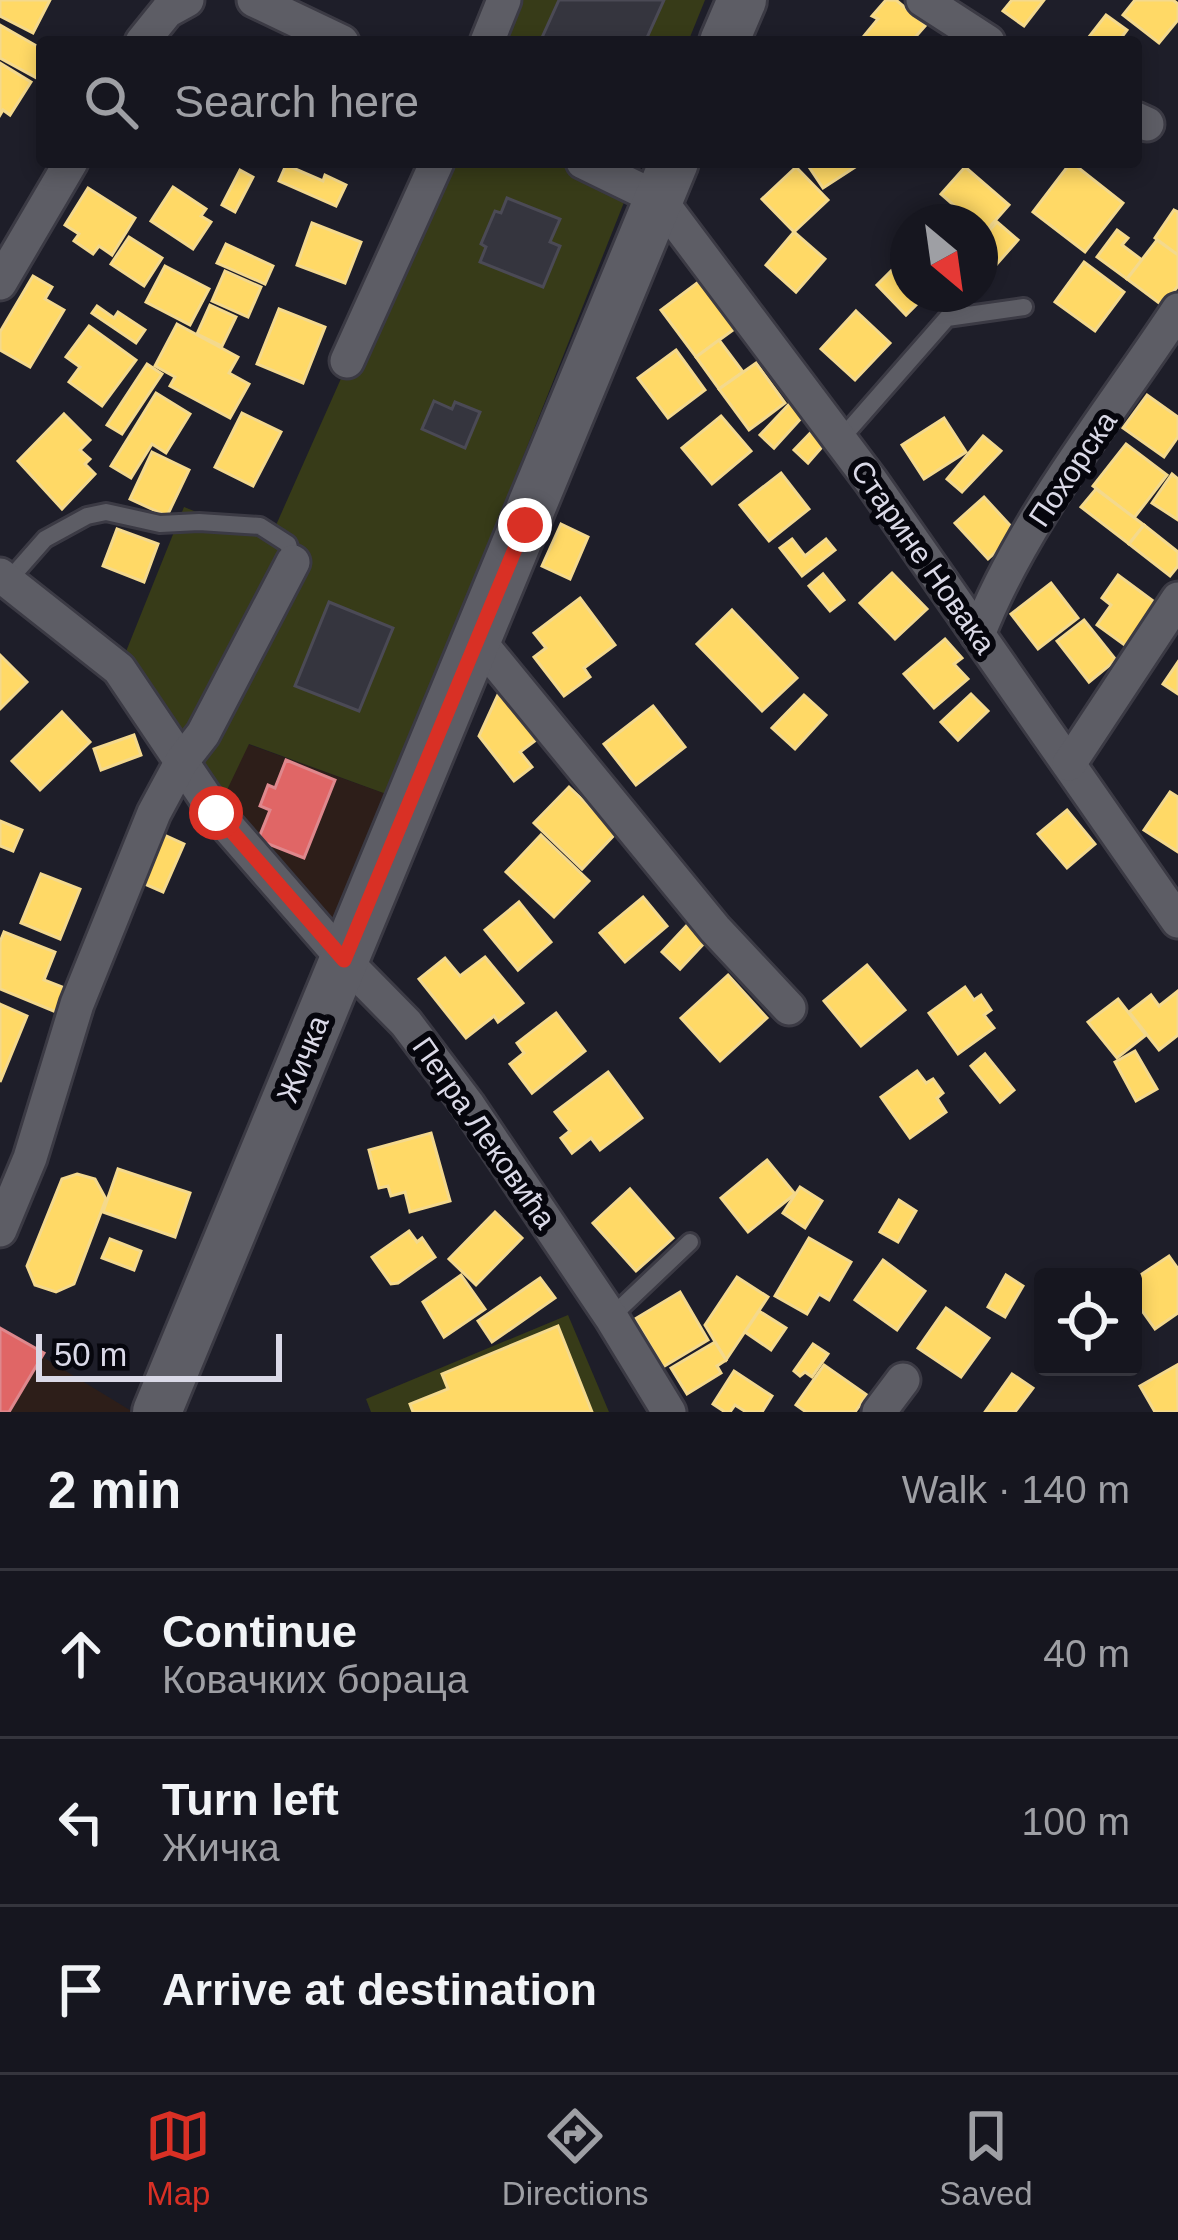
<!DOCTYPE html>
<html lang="en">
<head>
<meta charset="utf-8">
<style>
	:root { --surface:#16161f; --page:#1f1f28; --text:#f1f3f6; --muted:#9e9fa4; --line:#35353d; --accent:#d93025 }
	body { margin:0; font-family:Helvetica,sans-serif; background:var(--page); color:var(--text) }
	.controls { position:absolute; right:36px; bottom:36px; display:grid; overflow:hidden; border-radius:12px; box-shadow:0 6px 18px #0003 }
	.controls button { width:108px; height:108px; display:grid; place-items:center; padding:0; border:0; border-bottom:3px solid var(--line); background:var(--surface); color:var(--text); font:60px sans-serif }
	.compass { position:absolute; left:890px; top:204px; width:108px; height:108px; border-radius:50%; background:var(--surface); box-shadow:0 6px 18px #0003; rotate:151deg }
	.scale { position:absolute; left:36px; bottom:30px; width:246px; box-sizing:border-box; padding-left:12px; border:6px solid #dad9e7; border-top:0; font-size:33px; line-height:42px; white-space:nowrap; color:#dad9e7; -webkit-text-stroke:9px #06060d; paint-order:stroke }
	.stop { position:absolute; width:36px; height:36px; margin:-27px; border:9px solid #d93025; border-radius:50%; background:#fff }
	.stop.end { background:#d93025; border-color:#fff; box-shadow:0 3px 12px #0008 }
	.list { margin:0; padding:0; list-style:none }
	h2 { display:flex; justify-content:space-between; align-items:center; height:156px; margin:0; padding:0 48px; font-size:51px }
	h2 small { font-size:39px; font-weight:400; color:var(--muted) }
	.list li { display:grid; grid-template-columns:78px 1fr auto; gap:36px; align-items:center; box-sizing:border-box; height:168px; padding:0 48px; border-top:3px solid var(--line) }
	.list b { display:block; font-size:45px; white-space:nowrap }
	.list p { margin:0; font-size:39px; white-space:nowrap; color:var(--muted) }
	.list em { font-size:39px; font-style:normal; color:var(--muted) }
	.icon { flex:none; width:66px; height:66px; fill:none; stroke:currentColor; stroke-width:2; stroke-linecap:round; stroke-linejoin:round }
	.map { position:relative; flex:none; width:1178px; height:1412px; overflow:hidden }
	.search { position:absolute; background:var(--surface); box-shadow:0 6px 18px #0003; left:36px; right:36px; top:36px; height:132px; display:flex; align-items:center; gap:30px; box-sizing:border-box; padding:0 42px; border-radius:12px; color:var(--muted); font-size:45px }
	.sheet { height:660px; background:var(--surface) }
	nav { display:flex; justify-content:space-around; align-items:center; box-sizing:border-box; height:168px; border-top:3px solid var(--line); background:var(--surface); font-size:33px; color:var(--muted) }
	nav a { display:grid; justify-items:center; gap:6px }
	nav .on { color:var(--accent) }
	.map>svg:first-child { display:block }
	.commercial { fill:#2d1e19 }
	.green { fill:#373b18 }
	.homes { fill:#ffd966; stroke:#f4d98d; stroke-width:3 }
	.shops { fill:#e06666; stroke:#de888d; stroke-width:3 }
	.building { fill:#35353e; stroke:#4b4a55; stroke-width:3 }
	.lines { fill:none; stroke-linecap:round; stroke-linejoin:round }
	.service-casing { stroke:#3b3a44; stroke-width:22 }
	.minor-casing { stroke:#3b3a44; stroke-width:39 }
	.secondary-casing { stroke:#3b3a44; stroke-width:54 }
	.service { stroke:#5d5d65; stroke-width:16 }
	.minor { stroke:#5d5d65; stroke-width:33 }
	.secondary { stroke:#5d5d65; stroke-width:48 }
	.route { stroke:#d93025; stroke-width:15 }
	.labels { text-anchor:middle; stroke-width:12; stroke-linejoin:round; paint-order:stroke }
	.street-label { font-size:30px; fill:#dad9e7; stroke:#06060d }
</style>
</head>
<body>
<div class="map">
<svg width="1178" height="1412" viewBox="0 0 1178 1412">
	<rect width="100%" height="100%" fill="#1e1e29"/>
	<g class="commercial">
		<path d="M248 744 389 795 330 942 216 813Z"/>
		<path d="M0 1331 133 1412H0Z"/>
	</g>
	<g class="green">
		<path d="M504 0H705L688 42H487Z"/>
		<path d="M437 162H640L389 795 249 744 216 813 119 669 184 507 269 541Z"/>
		<path d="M568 1315 609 1412H371L366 1399Z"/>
	</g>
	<g class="homes">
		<path d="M0 0H50L33 33 0 16Z"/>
		<path d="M886 0H896L926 25 911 42H859L878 19 872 16Z"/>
		<path d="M1012 0H1044L1024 26 1003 11Z"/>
		<path d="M1135 0H1173L1178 4V20L1159 43 1123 15Z"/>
		<path d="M1106 15 1127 30 1118 42H1085Z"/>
		<path d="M0 25 42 49V81L0 58Z"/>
		<path d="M0 63 31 82 10 115 3 110 0 115Z"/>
		<path d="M810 162H863L823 188 807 164Z"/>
		<path d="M1071 162 1123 203 1085 252 1033 212Z"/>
		<path d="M286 165 323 181 325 175 346 185 336 206 279 181Z"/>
		<path d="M796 167 828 200 794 232 762 199Z"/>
		<path d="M965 167 1009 205 985 232 980 222H973L941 194Z"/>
		<path d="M240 170 253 177 235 212 222 205Z"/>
		<path d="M173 187 206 209 201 216 211 222 193 249 151 221Z"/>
		<path d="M88 188 135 218 112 255 99 246 93 254 74 241 79 234 65 225Z"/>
		<path d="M1174 210 1178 212V255L1155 238Z"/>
		<path d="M997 222 1018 240 980 283V241Z"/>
		<path d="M312 223 361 242 345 283 297 265Z"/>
		<path d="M1117 230 1128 238 1122 245 1142 260 1127 279 1097 257Z"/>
		<path d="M794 232 825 259 796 292 766 265Z"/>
		<path d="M129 237 162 258 144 286 111 264Z"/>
		<path d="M1157 240 1178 255V286L1163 306 1127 279Z"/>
		<path d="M226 244 273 266 265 284 217 263Z"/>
		<path d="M907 255 908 294H927L906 315 877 285Z"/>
		<path d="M1084 262 1124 292 1095 331 1055 302Z"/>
		<path d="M165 266 209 289 190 325 146 302Z"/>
		<path d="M225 271 261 287 248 317 212 301Z"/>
		<path d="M33 276 52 287 45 299 64 310 30 367 0 350V332Z"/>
		<path d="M705 277 740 325 696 357 661 310Z"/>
		<path d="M210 305 236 317 222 346 197 334Z"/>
		<path d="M97 306 114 318 118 312 145 330 136 343 92 313Z"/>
		<path d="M279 309 325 327 303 383 257 364Z"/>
		<path d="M856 311 890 343 855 380 821 349Z"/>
		<path d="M177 324 238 357 229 373 249 384 230 418 170 386 175 377 155 366Z"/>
		<path d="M89 326 136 360 102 406 69 382 80 367 66 357Z"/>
		<path d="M719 340 743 372 719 389 696 357Z"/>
		<path d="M676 350 705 390 668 418 638 378Z"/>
		<path d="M756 363 785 403 749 430 719 389Z"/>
		<path d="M147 364 162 374 122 434 107 425Z"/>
		<path d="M156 393 190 414 166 453 152 444 131 478 111 466Z"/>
		<path d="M1147 395 1178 417V437L1164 457 1123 428Z"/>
		<path d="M792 401 806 413 774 448 760 435Z"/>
		<path d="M242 413 281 432 253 486 215 467Z"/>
		<path d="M64 414 90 440 80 450 90 459 85 464 95 474 62 509 18 461Z"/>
		<path d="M721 416 751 451 712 484 682 448Z"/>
		<path d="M944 418 966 452 924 479 902 445Z"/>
		<path d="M815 428 828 440 808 463 794 450Z"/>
		<path d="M983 436 1001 451 962 492 947 479Z"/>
		<path d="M1126 444 1167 475 1134 518 1093 486Z"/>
		<path d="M152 452 189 470 167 516 130 499Z"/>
		<path d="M781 473 809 509 769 541 740 505Z"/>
		<path d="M1172 474 1178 479V520L1152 503Z"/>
		<path d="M1096 489 1144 525 1129 544 1081 507Z"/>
		<path d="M984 497 1017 533 988 559 955 523Z"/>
		<path d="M561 524 588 537 570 579 542 566Z"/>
		<path d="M1144 525 1178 552V566L1170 576 1129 544Z"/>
		<path d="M117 529 158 544 144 582 103 566Z"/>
		<path d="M792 539 805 556 826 539 835 550 802 576 780 548Z"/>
		<path d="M892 573 927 609 895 639 860 603Z"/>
		<path d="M823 574 844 600 830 611 809 586Z"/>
		<path d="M1118 575 1160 606 1130 649 1097 625 1111 605 1102 598Z"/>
		<path d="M1051 583 1078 618 1038 649 1011 614Z"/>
		<path d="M580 598 615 645 584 668 590 677 564 696 534 657 546 648 534 633Z"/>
		<path d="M732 610 797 678 762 711 697 644Z"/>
		<path d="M1084 620 1116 660 1089 682 1057 641Z"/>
		<path d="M945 639 962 658 954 664 968 679 934 708 904 674Z"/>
		<path d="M0 655 27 682 0 709Z"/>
		<path d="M1178 662V694L1163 684Z"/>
		<path d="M501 688 540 737 520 752 532 767 514 781 479 736Z"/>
		<path d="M971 694 988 711 958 740 941 722Z"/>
		<path d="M804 695 826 715 795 749 772 728Z"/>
		<path d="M653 706 685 747 636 785 604 744Z"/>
		<path d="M62 712 90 742 40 790 12 761Z"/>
		<path d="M134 735 141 755 101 770 94 749Z"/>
		<path d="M569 787 617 832 582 869 534 823Z"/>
		<path d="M1170 792 1178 797V852L1144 830Z"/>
		<path d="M1067 810 1095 844 1067 868 1038 834Z"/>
		<path d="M0 821 22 830 13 851 0 846Z"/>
		<path d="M160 833 184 844 163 892 140 882Z"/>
		<path d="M541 835 589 881 554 917 506 872Z"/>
		<path d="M41 874 80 889 60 939 21 923Z"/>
		<path d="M643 897 667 926 625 962 600 933Z"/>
		<path d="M519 902 551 942 518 970 485 930Z"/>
		<path d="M691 921 709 938 680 969 662 952Z"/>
		<path d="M4 932 55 952 44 980 65 988 56 1012 0 989V942Z"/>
		<path d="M485 957 523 1003 498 1022 494 1016 466 1038 419 979 445 958 460 976Z"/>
		<path d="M867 965 905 1010 861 1046 824 1001Z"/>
		<path d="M728 975 767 1018 720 1061 681 1018Z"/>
		<path d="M965 987 974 1000 981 995 991 1010 984 1015 994 1028 958 1054 929 1013Z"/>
		<path d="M1178 991V1035L1159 1050 1129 1012 1151 995 1159 1006Z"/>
		<path d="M1118 999 1146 1035 1117 1058 1088 1022Z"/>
		<path d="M0 1004 27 1016 0 1082Z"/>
		<path d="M556 1013 585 1051 532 1093 510 1064 524 1053 517 1043Z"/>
		<path d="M1135 1051 1157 1089 1136 1101 1115 1062Z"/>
		<path d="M985 1054 1014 1090 1000 1102 971 1066Z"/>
		<path d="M917 1071 926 1083 933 1079 943 1093 937 1098 946 1112 910 1138 881 1097Z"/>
		<path d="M608 1072 642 1118 600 1150 591 1138 572 1153 561 1138 570 1131 555 1112Z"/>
		<path d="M431 1133 450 1201 410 1212 405 1192 391 1196 388 1186 379 1188 369 1150Z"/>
		<path d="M767 1160 795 1194 748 1232 721 1198Z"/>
		<path d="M118 1169 190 1193 175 1237 103 1212Z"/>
		<path d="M77 1174 95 1179 106 1199 74 1284 56 1292 35 1285 27 1266 62 1179Z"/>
		<path d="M800 1187 822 1201 805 1228 783 1213Z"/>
		<path d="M630 1189 673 1238 636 1271 593 1223Z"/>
		<path d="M899 1200 916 1211 898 1242 880 1232Z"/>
		<path d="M495 1212 522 1238 476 1285 449 1259Z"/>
		<path d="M409 1231 417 1242 422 1238 435 1257 398 1283 391 1284 372 1257Z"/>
		<path d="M809 1238 851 1262 829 1300 819 1294 807 1314 775 1296Z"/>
		<path d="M110 1239 141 1251 134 1270 102 1258Z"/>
		<path d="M1169 1256 1178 1269V1313L1155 1329 1133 1298V1280Z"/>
		<path d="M883 1260 925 1291 897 1330 855 1300Z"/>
		<path d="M461 1275 485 1309 444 1337 423 1302Z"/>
		<path d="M1006 1275 1023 1286 1005 1317 988 1307Z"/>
		<path d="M737 1277 768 1297 726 1360 705 1325Z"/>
		<path d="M540 1278 555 1298 492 1342 478 1321Z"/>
		<path d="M680 1292 708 1340 663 1367 635 1319Z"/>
		<path d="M946 1308 989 1338 961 1377 918 1348Z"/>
		<path d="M759 1311 786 1328 771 1350 745 1332Z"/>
		<path d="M558 1326 592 1412H413L410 1404 448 1389 442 1374Z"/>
		<path d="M715 1342 726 1360 717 1366 721 1373 687 1394 671 1368Z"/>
		<path d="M813 1344 828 1354 812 1377 805 1372 800 1376 794 1371Z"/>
		<path d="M824 1365 867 1395 855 1412H806L796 1405Z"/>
		<path d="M1177 1365 1178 1412H1155L1140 1386Z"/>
		<path d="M734 1371 772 1396 762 1412H746L735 1405 730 1412H725L713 1404Z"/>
		<path d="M1012 1374 1033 1388 1015 1412H985Z"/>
	</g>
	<g class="shops">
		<path d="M286 760 335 780 304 858 258 840 270 810 260 806 268 785 275 788Z"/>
		<path d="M0 1328 44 1353 9 1412H0Z"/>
	</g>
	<g class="building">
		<path d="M559 0H664L645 42H540Z"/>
		<path d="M507 198 560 219 550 242 560 246 543 287 480 262 486 247 481 244 495 211 501 213Z"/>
		<path d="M434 401 452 409 455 402 480 412 465 448 422 429Z"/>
		<path d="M329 602 393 628 359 711 295 686Z"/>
	</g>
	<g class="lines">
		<defs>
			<g id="service">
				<path d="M840 440 947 318 1024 307"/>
				<path d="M8 581 45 539 87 516 106 512 160 524 199 522 260 526 288 544 293 562"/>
				<path d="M611 1317 690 1242"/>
			</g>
			<g id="minor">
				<path d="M254 0 342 42"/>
				<path d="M923 0 988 42"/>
				<path d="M142 42 167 11 187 0"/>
				<path d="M487 42 504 0"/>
				<path d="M1136 119 1147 124"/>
				<path d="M583 162 659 199 871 481 1178 921"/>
				<path d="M0 283 71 162"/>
				<path d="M347 361 437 162"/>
				<path d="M0 575 119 669 216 813 344 960 406 1023 468 1105 611 1317 669 1412"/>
				<path d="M978 635C1022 521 1111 412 1178 310"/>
				<path d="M478 640 715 929 789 1008"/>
				<path d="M1069 764 1178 599"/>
				<path d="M0 1230 30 1158 77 1004 154 813 182 761 203 734 293 562"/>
				<path d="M879 1412 903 1380"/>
			</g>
			<g id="secondary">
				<path d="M724 42 742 0"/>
				<path d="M157 1412 674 162"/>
			</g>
		</defs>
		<use href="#service" class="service-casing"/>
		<use href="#minor" class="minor-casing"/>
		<use href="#secondary" class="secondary-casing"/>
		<use href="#service" class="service"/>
		<use href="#minor" class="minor"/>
		<use href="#secondary" class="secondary"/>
	</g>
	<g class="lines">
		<path class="route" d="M216 813 344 960 525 525"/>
	</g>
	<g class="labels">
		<g class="street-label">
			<text transform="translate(1073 469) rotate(-56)" y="10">Похорска</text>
			<text transform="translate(923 557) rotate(55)" y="10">Старине Новака</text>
			<text transform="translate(303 1059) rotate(-68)" y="10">Жичка</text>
			<text transform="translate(484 1133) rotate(55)" y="10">Петра Лековића</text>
		</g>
	</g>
</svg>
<div class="controls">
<button><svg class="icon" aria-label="locate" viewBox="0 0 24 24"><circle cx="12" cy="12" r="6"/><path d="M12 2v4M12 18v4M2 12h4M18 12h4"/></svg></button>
</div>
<svg class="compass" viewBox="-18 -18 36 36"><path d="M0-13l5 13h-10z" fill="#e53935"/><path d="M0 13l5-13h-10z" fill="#9e9fa4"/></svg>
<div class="scale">50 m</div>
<div class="stop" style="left:216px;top:813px"></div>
<div class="stop end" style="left:525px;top:525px"></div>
<div class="search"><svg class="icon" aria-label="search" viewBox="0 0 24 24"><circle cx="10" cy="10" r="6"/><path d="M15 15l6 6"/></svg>Search here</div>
</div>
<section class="sheet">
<h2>2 min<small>Walk · 140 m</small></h2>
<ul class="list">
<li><svg class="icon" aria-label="ahead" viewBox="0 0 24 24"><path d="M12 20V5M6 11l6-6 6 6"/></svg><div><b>Continue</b><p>Ковачких бораца</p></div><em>40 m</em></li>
<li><svg class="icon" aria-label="left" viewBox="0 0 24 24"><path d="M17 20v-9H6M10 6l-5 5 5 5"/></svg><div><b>Turn left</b><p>Жичка</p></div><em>100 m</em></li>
<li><svg class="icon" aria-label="arrive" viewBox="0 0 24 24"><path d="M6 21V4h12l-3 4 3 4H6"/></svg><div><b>Arrive at destination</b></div></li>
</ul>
</section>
<nav>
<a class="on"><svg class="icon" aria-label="map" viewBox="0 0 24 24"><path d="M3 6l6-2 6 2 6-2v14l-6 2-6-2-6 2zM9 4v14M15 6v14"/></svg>Map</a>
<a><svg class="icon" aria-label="directions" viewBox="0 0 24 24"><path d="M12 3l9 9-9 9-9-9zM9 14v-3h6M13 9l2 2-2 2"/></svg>Directions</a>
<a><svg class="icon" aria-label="saved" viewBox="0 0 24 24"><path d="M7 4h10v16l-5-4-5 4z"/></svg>Saved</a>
</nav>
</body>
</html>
